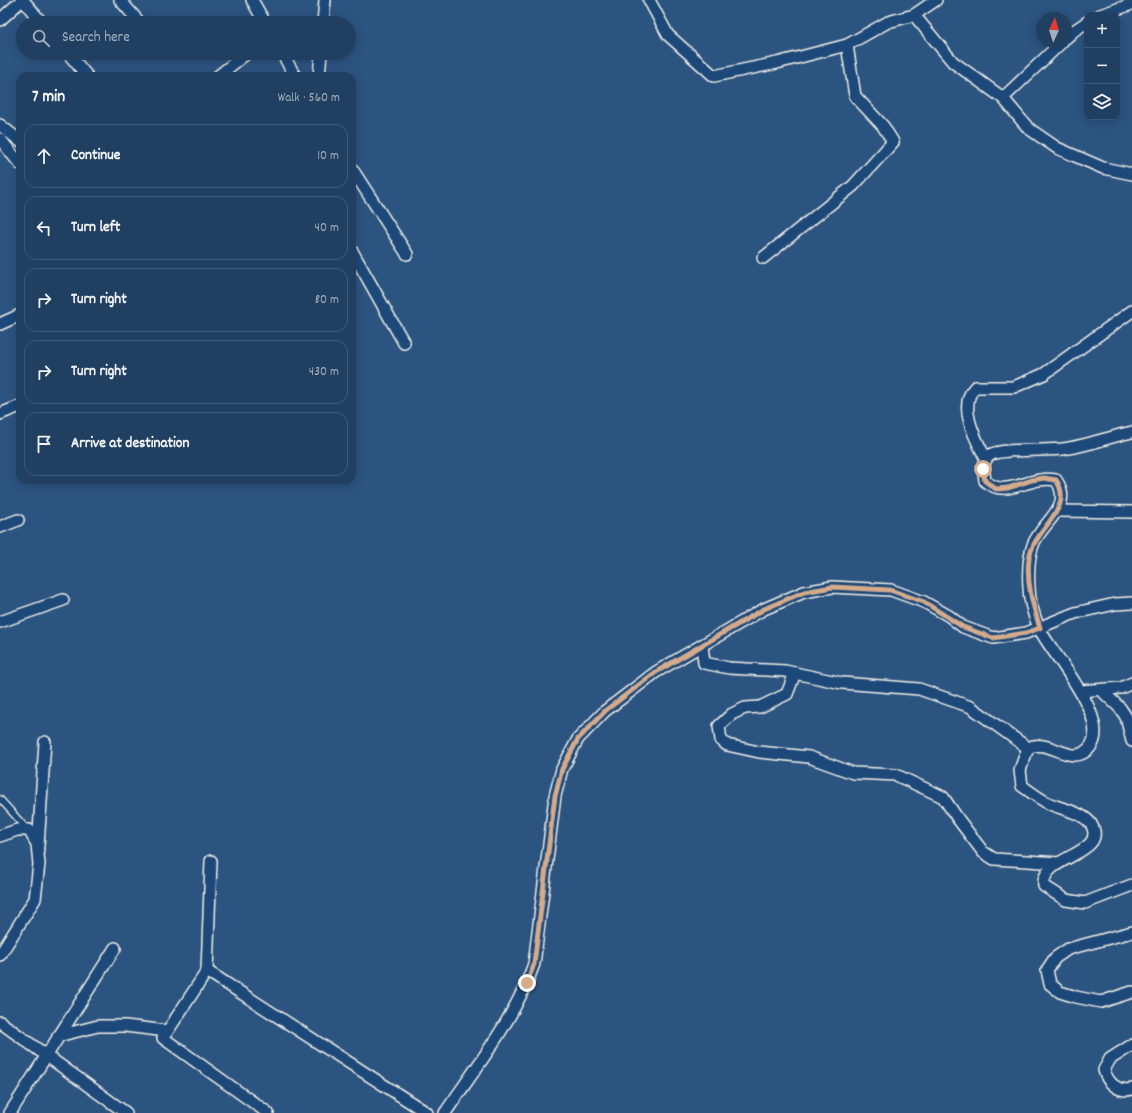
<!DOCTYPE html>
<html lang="en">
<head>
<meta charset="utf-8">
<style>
	:root { --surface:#213f61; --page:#2d4a6a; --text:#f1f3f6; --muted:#a2afbd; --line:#3e5876 }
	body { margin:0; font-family:Dekko,sans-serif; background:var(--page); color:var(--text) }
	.controls { position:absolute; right:12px; top:12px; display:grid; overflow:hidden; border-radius:8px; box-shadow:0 2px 10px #0003 }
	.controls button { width:36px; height:36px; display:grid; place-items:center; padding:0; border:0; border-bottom:1px solid var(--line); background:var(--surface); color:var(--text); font:20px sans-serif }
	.compass { position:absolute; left:1036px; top:12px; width:36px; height:36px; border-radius:50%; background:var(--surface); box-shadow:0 2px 10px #0003; rotate:4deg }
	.stop { position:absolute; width:12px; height:12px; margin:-9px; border:3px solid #d6ab8b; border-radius:50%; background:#fff }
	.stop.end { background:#d6ab8b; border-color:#fff; box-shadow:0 1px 4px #0008 }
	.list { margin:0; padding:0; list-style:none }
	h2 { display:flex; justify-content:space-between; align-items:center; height:52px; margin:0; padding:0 16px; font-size:17px }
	h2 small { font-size:13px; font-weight:400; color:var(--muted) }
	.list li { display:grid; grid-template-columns:26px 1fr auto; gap:12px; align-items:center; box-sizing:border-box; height:64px; margin:0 8px 8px; padding:0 8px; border:1px solid var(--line); border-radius:12px }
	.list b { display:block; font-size:15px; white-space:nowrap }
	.list em { font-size:13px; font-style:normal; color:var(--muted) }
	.icon { flex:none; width:22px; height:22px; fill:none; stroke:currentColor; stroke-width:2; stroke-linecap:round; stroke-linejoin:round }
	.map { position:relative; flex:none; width:1132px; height:1113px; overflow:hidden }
	.search { position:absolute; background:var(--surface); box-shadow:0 2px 10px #0003; left:16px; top:16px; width:340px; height:44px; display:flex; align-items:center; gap:10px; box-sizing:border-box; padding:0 14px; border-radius:22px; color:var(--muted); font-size:15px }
	.panel { position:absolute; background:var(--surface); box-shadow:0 2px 10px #0003; left:16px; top:72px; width:340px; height:412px; border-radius:12px }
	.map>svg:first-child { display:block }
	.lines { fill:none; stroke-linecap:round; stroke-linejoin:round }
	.service-casing { stroke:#f4f1e8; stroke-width:8 }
	.minor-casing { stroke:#f4f1e8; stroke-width:14 }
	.service { stroke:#1f4a7a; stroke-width:5.5 }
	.minor { stroke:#1f4a7a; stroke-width:11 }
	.route { stroke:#d6ab8b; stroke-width:5 }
</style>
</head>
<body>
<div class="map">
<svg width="1132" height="1113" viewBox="0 0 1132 1113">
	<rect width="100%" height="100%" fill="#2c5481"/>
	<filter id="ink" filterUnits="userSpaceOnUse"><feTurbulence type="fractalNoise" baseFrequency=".025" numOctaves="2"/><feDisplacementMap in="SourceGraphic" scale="8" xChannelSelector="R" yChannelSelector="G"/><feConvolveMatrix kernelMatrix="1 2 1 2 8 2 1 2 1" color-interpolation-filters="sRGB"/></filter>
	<g filter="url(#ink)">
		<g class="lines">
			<defs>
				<path id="service" d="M0 799 27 829"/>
				<g id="minor">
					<path d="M23 0 42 23"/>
					<path d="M120 0 140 23"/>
					<path d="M252 0 265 23"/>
					<path d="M649 0 668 35 714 76 777 63 847 45 888 22 914 15 936 0"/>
					<path d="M914 15 953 62 1003 98 1028 128 1057 148 1103 168 1132 174"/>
					<path d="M1100 15 1132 4"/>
					<path d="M0 20 22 0"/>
					<path d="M323 23 325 0"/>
					<path d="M1066 38 1075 30 1087 22"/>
					<path d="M68 53 87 76"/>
					<path d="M282 53 295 76"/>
					<path d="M218 76 247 53"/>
					<path d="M319 76 321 53"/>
					<path d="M1003 98 1062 42"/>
					<path d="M0 125 20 141"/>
					<path d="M0 139 20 164"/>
					<path d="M352 169 407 254"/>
					<path d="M352 251 404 343"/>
					<path d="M763 258 853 186 893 142 883 126 855 96 847 45"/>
					<path d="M0 324 20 315"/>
					<path d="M0 414 20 406"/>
					<path d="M1132 432C1109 437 1086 446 1063 449 1048 451 1001 448 990 455 981 461 984 472 985 481 1007 500 1027 475 1056 480 1075 507 1041 522 1033 545 1028 559 1028 572 1029 587 1029 599 1034 616 1039 628 1050 653 1123 730 1083 753 1068 762 1047 738 1028 748L1020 770 1022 786C1031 792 1038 798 1048 803 1060 809 1083 812 1091 824 1110 855 1039 856 1044 886L1066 900 1085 903 1132 885"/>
					<path d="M986 459C976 440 957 406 975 387H1014L1044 374 1132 311"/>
					<path d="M1058 511 1132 512"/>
					<path d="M0 527 18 520"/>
					<path d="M0 622 63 600"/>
					<path d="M702 645 704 663 729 668 785 671 842 683 919 689 971 707 1028 748"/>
					<path d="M795 673 787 694 760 707 745 708 732 714 719 726 721 740 727 745 759 752 809 757 853 773 896 775 943 797 958 819 983 852 994 859 1059 863"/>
					<path d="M1101 690 1120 708 1126 717 1132 741"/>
					<path d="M1080 691 1121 688 1132 683"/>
					<path d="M0 836 17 830H29L37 844 39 864 35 899 0 955"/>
					<path d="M38 846 45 742"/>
					<path d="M1132 932 1068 949 1055 958 1047 970 1050 984 1060 992 1076 997 1101 1002 1132 992"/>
					<path d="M207 971 211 861"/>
					<path d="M0 1022 126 1113"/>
					<path d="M58 1036 98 1026H125L167 1031"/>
					<path d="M1132 1045 1110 1059 1104 1070C1107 1082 1118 1093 1132 1089"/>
					<path d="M10 1113 115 948"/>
					<path d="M268 1113 163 1038 207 971 427 1113"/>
					<path d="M445 1113C477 1066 515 1018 534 964L555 796 562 769 578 739 605 711 656 672 764 609 804 592 832 587 891 590 924 602 949 616 963 627 993 638 1026 633 1075 613 1115 604 1132 603"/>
				</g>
			</defs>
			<use href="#service" class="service-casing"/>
			<use href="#minor" class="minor-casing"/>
			<use href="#service" class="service"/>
			<use href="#minor" class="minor"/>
		</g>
	</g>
	<g class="lines" filter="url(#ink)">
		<path class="route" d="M527 983 534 964 555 796 562 769 578 739 606 710 656 672 764 609 804 592 832 587 890 590 924 602 963 627 993 638 1026 633 1040 628C1033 605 1026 583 1029 559 1033 529 1076 509 1056 480L1044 478 1032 480 1008 488 996 489 985 481 983 469"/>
	</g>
</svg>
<div class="controls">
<button>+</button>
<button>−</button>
<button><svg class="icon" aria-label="layers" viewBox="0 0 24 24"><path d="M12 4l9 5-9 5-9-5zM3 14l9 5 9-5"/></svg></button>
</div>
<svg class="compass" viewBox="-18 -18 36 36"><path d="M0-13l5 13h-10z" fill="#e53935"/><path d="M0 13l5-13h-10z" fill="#a2afbd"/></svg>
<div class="stop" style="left:983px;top:469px"></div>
<div class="stop end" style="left:527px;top:983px"></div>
<div class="search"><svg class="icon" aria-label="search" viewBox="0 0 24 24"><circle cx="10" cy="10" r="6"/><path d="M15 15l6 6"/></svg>Search here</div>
<section class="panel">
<h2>7 min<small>Walk · 560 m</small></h2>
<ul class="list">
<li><svg class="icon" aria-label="ahead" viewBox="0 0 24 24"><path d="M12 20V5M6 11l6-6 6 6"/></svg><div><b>Continue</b></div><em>10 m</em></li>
<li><svg class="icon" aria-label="left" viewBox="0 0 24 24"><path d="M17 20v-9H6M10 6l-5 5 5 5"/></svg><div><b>Turn left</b></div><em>40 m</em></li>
<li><svg class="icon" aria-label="right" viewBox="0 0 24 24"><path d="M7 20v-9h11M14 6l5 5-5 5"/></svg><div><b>Turn right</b></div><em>80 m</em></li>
<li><svg class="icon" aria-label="right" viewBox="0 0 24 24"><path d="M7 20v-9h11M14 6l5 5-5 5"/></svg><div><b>Turn right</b></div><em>430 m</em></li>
<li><svg class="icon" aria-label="arrive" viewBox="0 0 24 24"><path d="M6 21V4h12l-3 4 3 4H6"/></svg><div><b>Arrive at destination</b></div></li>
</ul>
</section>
</div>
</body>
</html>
